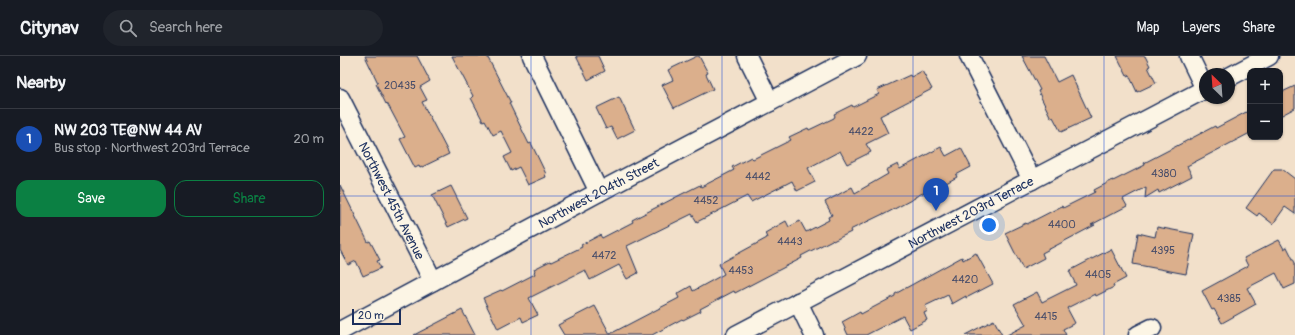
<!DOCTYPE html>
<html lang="en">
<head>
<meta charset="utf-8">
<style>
	:root { --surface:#171b24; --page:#20242c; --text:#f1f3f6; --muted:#9ea1a6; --line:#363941; --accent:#0b8043 }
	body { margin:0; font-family:Pangolin,sans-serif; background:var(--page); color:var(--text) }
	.controls { position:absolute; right:12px; top:12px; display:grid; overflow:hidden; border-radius:8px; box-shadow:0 1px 3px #0004 }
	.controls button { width:36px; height:36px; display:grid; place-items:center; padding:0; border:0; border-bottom:1px solid var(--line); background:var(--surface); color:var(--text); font:20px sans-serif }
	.compass { position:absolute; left:859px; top:12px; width:36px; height:36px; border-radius:50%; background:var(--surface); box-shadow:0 1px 3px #0004; rotate:335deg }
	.scale { position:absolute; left:12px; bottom:10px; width:49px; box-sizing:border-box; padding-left:4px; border:2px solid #1b2f5e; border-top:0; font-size:11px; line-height:14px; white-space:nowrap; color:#1b2f5e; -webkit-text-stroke:3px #fcf5e5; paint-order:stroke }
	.you { position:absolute; left:649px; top:169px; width:14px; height:14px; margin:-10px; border:3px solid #fff; border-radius:50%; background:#1a73e8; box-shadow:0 0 0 6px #1a73e833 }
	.badge { display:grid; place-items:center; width:26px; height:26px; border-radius:50%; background:var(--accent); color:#fff; font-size:13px; font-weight:700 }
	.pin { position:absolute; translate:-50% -33px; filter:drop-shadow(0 1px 2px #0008) }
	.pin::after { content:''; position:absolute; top:21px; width:14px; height:12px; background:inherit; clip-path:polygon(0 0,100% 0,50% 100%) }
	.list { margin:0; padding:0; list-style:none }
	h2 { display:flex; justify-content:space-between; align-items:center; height:52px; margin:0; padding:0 16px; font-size:17px }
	h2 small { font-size:13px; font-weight:400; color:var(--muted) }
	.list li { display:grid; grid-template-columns:26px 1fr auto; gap:12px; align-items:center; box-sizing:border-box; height:60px; padding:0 16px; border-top:1px solid var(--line) }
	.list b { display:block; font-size:15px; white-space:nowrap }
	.list p { margin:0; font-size:13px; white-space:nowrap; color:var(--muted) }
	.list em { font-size:13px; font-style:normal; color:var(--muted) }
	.actions { display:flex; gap:8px; padding:12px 16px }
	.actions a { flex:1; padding:9px 0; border:1px solid var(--accent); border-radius:12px; text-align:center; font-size:14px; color:var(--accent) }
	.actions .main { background:var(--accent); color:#fff }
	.icon { flex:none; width:22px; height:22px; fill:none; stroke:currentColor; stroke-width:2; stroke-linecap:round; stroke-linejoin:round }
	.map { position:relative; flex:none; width:955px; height:279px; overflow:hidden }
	header { display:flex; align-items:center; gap:24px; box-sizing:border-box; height:56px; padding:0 20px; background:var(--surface); border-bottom:1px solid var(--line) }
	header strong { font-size:19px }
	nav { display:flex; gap:22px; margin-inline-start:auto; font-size:14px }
	.search { width:280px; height:36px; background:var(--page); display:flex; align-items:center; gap:10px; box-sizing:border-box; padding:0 14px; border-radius:22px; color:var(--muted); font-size:15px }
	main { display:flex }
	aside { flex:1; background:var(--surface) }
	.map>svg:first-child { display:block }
	.building { fill:#dbaf8c; stroke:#1b2f5e }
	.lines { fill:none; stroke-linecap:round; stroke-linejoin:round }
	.minor-casing { stroke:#1b2f5e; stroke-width:21 }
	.minor { stroke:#fcf5e5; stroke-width:18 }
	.grid { fill:none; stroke:#1d4ed8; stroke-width:1; stroke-opacity:0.55 }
	.labels { text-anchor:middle; stroke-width:3; stroke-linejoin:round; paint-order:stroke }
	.number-label { font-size:11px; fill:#4b4f6a }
	.street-label { font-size:13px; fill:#1b2f5e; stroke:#fcf5e5 }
</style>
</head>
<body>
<header>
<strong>Citynav</strong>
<div class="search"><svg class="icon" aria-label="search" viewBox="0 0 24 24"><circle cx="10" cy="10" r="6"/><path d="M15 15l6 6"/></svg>Search here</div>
<nav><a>Map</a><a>Layers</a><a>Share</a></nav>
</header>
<main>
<aside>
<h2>Nearby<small></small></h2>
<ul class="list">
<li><span class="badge" style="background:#1a4fb4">1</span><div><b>NW 203 TE@NW 44 AV</b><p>Bus stop · Northwest 203rd Terrace</p></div><em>20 m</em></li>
</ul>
<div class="actions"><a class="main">Save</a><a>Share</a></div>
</aside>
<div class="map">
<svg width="955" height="279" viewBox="0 0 955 279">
	<rect width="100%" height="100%" fill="#f2e0ca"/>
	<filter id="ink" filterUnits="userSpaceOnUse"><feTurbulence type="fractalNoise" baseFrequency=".025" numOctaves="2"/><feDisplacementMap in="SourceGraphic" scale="8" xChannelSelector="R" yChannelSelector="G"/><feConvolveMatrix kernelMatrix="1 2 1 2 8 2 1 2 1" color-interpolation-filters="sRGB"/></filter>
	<g filter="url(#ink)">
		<g class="building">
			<path d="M25 0H77L90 25 80 31 87 44 82 46 109 98 80 112 79 110 75 112 60 83 65 81 47 47 46 48 36 28 38 27Z"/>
			<path d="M112 0H147L171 47H169L189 88 191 87 206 118H205L206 121 188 129 179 111 171 115 164 101 172 97 161 75 153 79 145 64 143 65 131 42 133 40Z"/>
			<path d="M236 0H258L265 15 248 24Z"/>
			<path d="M357 0H359L368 17 366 18 373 33 334 52 322 29 333 24 328 14Z"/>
			<path d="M682 0H704L717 26 731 19 751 62 721 76 713 61 711 62 698 35 700 34Z"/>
			<path d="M777 0H805L810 10 808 11 816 27 797 36 789 19 787 20Z"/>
			<path d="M582 15 592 33 540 60 548 77 526 88 531 96 507 108 500 95 468 112 475 126 457 135 452 125 411 146 407 140 357 166 352 158 287 190 298 217 287 223 279 209 250 224 245 214 189 242 198 259 183 266 181 261 158 273 143 242 161 234 162 235 195 218 194 216 195 215 194 213 210 205 211 206 242 191 241 189 260 179 262 182 293 166 292 164 342 138 360 129 361 131 394 114 392 111 411 101 413 103 451 84 449 81 468 72 469 74 494 62 495 60 494 58 512 49 513 51 539 38 537 34 570 19 571 21Z"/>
			<path d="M955 30V52L940 60V37Z"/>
			<path d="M279 41 295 74 277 83 271 71 266 73 256 52Z"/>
			<path d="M910 54V77L847 110 852 120 819 137 818 134 805 142 806 133V131L783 143 787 150 751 169H755L702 197 704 202 683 213 665 177 686 167 687 168 722 150 723 152 755 136 754 134 773 124V125L805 109 804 107 875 70 876 72Z"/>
			<path d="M601 91 606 100 621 92 631 111 616 119 617 121 599 131 598 129 575 141V142L543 159V158L510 174 511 176 493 185 492 184 461 200 462 202 395 237 394 235 360 253 361 255 343 264 342 263 312 279H224L218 269 255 250 270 278 339 242 337 238 351 230 353 235 384 218 379 208 427 182 425 177 446 165 449 171 460 165 466 176 489 164 488 161 492 159 485 146 512 131 515 137 548 118 546 114 558 108 560 113Z"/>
			<path d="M934 113H942L955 123V158L945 151 933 168 919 157 917 160 906 152Z"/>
			<path d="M0 129 28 186 30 185 40 204 37 205 41 212 23 220 16 205 8 209 0 194Z"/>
			<path d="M111 130 127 162 108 171 92 139Z"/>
			<path d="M817 171 854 178 846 218 793 208 798 177 815 181Z"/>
			<path d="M939 184 944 193 947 191 955 207V228L944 233 936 217 907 232 916 248 882 267 874 253 872 254 862 235 908 210 904 202Z"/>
			<path d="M771 193 786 222 773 229 774 231 756 240 755 238 727 252 735 267 723 273 726 279H667L686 269 674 248 697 236 702 246 736 229 729 215Z"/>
			<path d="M636 197 653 228 626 242V240L612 248 608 239 585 250 588 255 584 257 587 264 570 273 563 260 526 279H508L502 266 520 256 521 258 553 241 555 240V238L622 201 623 204Z"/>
			<path d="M122 254 135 279H74Z"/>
			<path d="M654 264 662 279H625Z"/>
		</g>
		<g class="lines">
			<defs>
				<g id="minor">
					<path d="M192 0 259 136"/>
					<path d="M407 0 430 46"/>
					<path d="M629 0 692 124"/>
					<path d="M849 0 865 33"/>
					<path d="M889 21 929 0"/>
					<path id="s1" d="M0 42 93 225"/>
					<path d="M458 246 474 279"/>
					<path id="s2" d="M0 275 259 136 517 0"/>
					<path id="s3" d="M396 279 865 33"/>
					<path d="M798 279 812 272"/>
				</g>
			</defs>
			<use href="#minor" class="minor-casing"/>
			<use href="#minor" class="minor"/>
		</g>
	</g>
	<path class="grid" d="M191 0V279M382 0V279M573 0V279M764 0V279M0 140H955"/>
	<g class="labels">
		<g class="number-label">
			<text x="60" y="33">20435</text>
			<text x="521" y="79">4422</text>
			<text x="824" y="121">4380</text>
			<text x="418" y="124">4442</text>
			<text x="366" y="148">4452</text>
			<text x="722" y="172">4400</text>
			<text x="450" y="189">4443</text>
			<text x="823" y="198">4395</text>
			<text x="264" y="203">4472</text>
			<text x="401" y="218">4453</text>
			<text x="758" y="222">4405</text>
			<text x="625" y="227">4420</text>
			<text x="889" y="246">4385</text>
			<text x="706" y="264">4415</text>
		</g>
		<g class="street-label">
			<text dy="5" stroke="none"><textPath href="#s2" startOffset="293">Northwest 204th Street</textPath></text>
			<text dy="5" stroke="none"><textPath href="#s1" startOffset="115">Northwest 45th Avenue</textPath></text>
			<text dy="5" stroke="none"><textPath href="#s3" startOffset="265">Northwest 203rd Terrace</textPath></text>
		</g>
	</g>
</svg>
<div class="controls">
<button>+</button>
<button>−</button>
</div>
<svg class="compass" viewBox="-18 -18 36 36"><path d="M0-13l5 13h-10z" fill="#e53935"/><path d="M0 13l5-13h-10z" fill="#9ea1a6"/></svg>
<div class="scale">20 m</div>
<div class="you"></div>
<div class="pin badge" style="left:596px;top:155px;background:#1a4fb4">1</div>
</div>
</main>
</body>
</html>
